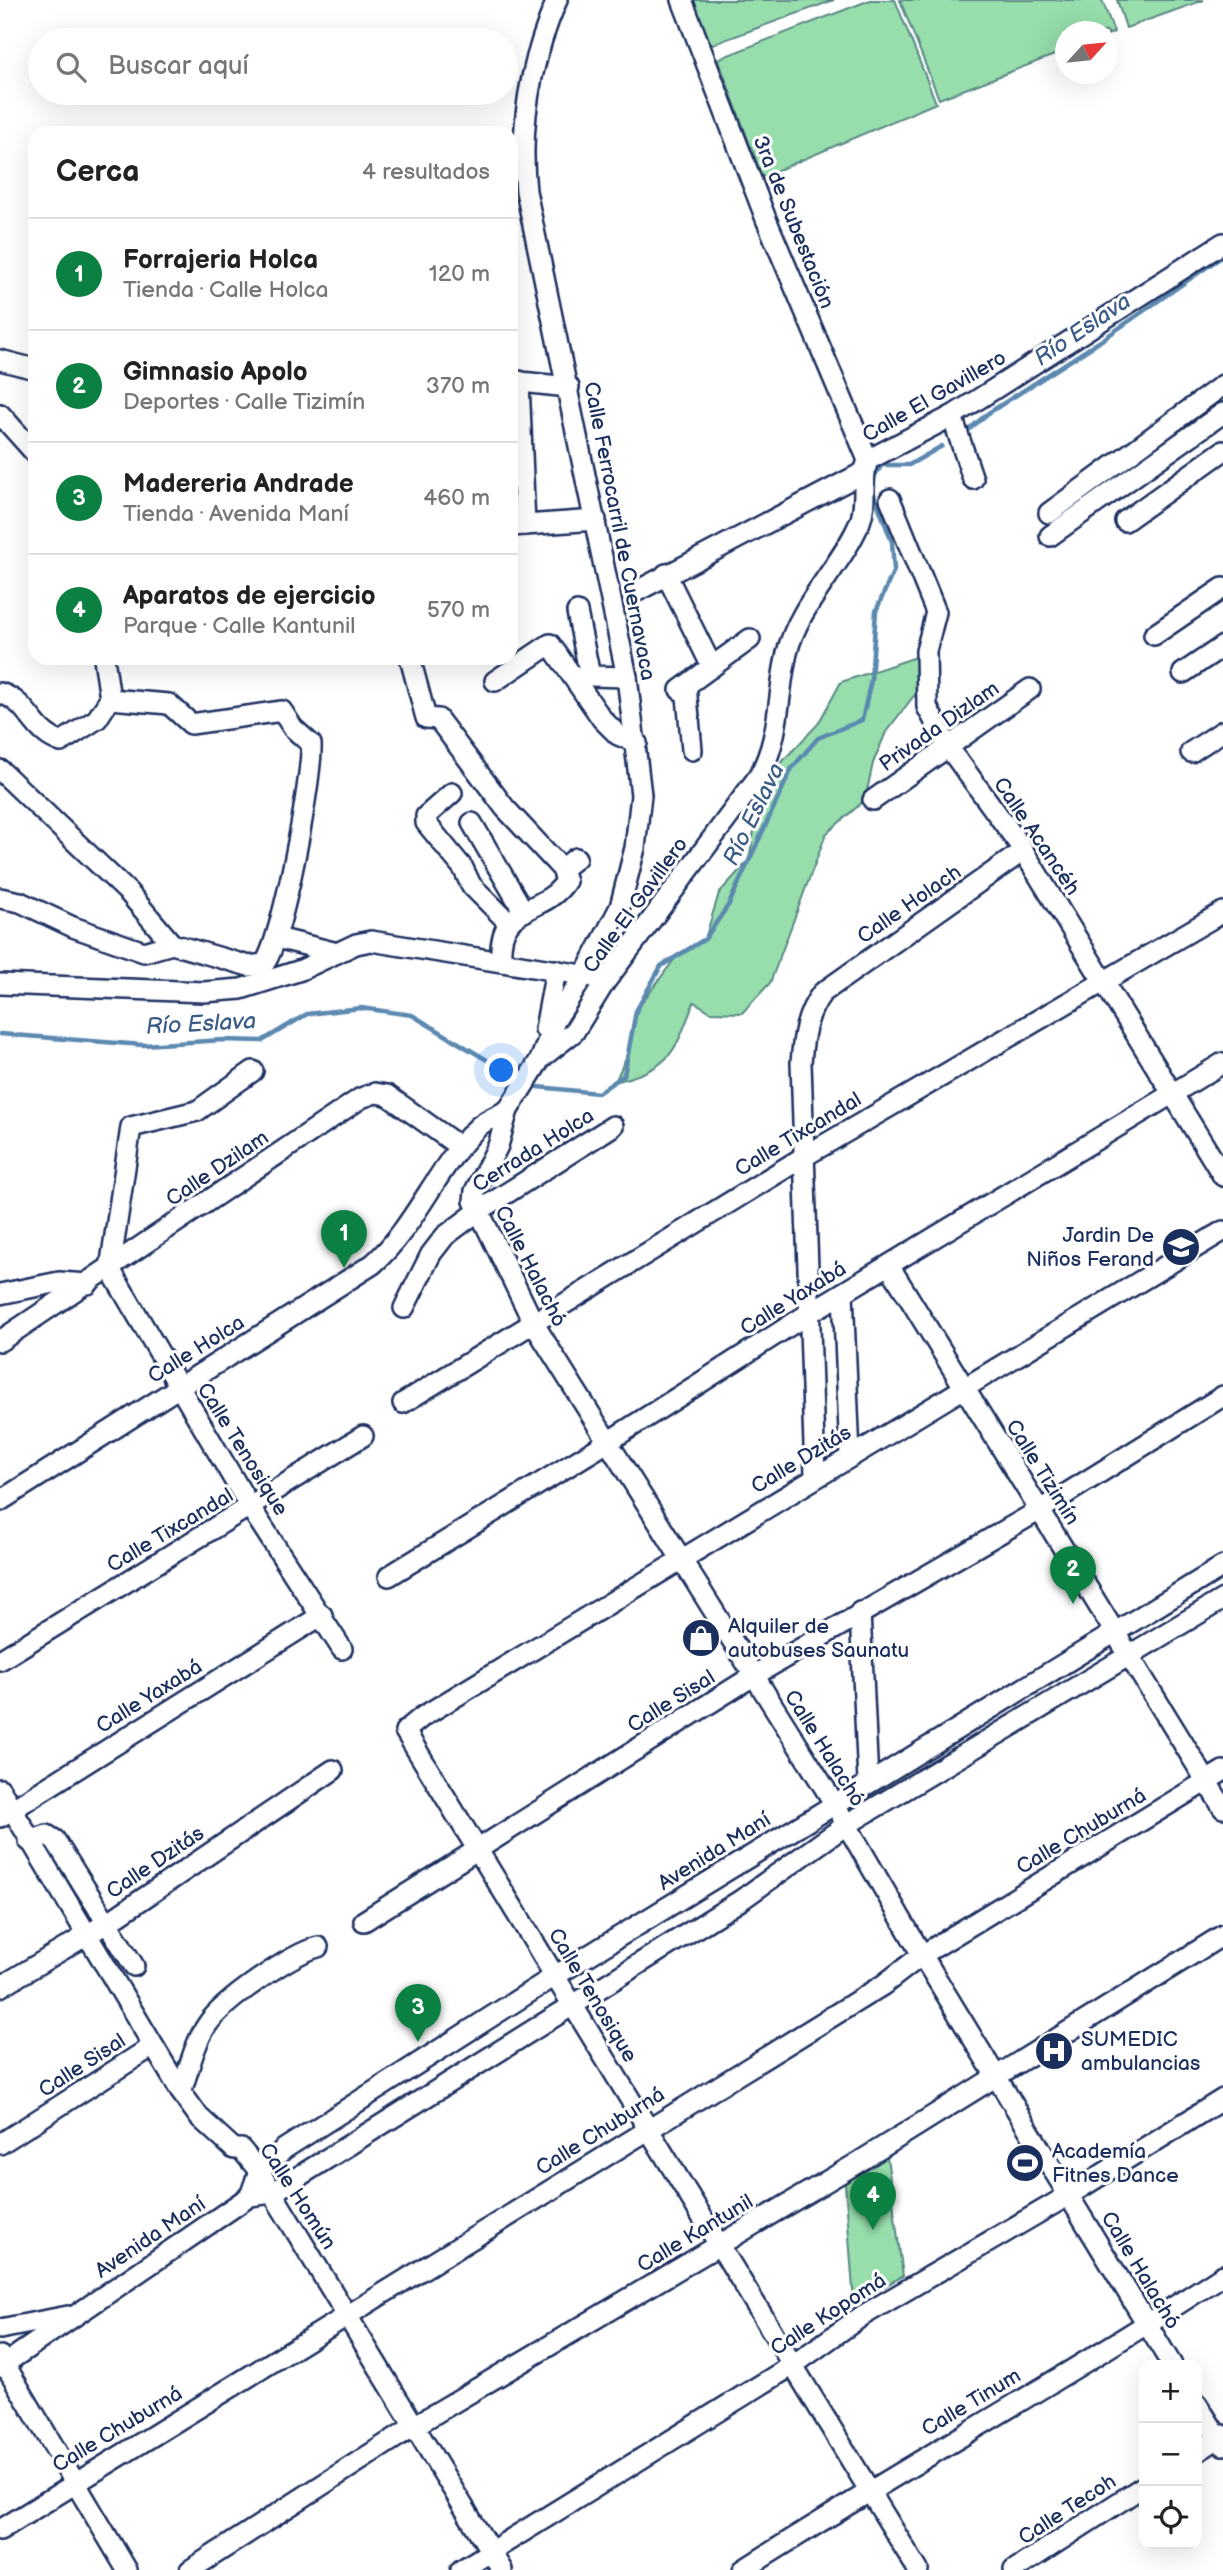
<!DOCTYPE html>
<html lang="es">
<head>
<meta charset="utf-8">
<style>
	:root { --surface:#fff; --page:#f6f6f6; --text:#222; --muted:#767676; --line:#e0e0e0; --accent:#0b8043 }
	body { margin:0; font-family:"Balsamiq Sans",sans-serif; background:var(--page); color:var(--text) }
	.controls { position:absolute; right:21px; bottom:21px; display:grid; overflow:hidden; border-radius:14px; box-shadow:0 7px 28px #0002 }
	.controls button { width:63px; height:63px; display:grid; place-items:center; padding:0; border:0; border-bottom:2px solid var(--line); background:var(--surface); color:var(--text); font:35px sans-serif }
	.compass { position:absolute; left:1055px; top:21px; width:63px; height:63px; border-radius:50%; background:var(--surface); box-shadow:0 7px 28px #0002; rotate:63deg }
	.you { position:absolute; left:502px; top:1071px; width:24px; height:24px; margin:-18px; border:5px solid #fff; border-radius:50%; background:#1a73e8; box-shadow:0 0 0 10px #1a73e833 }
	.badge { display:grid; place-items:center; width:46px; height:46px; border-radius:50%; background:var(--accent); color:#fff; font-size:23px; font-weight:700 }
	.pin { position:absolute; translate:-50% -58px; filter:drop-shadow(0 2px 4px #0008) }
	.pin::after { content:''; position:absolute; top:37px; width:24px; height:21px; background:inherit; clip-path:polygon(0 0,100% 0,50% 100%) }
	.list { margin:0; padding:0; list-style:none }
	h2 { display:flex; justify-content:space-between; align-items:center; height:91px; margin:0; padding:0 28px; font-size:30px }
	h2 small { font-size:23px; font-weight:400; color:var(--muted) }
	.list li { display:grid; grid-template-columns:46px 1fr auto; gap:21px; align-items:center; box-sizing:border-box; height:112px; padding:0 28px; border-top:2px solid var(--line) }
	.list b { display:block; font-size:26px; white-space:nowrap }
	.list p { margin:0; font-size:23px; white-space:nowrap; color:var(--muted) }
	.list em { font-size:23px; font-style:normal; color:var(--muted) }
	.icon { flex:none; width:38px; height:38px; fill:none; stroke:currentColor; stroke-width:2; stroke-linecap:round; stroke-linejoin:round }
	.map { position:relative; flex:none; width:1223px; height:2570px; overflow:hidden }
	.search { position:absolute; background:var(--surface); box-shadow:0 7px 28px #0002; left:28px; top:28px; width:490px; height:77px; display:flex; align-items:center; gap:18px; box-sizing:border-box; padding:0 24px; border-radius:38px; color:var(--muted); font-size:26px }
	.panel { position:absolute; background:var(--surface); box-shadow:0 7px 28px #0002; left:28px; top:126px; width:490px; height:539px; border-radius:21px }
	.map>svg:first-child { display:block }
	.green { fill:#97deac; stroke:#598685; stroke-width:2 }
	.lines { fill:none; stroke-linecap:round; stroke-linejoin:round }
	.stream { stroke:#5b89b0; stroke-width:4.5 }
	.minor-casing { stroke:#1b2f5e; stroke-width:24 }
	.minor { stroke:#fff; stroke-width:19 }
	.labels { text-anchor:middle; stroke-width:6; stroke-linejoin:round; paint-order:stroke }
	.street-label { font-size:21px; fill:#1b2f5e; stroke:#fff }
	.poi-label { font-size:21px; fill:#1b2f5e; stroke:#fff; text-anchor:start }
	.water-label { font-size:23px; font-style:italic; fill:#3b5c87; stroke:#fff }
</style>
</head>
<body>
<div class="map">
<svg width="1223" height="2570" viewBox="0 0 1223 2570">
	<rect width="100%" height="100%" fill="#fff"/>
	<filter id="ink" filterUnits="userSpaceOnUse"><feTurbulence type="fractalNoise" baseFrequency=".0143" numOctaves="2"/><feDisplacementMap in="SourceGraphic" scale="14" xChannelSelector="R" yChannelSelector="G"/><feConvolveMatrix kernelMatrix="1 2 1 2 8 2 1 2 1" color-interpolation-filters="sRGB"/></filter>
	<g filter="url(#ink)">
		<g class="green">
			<path d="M693 0H834L711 45Z"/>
			<path d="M870 0H895L936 103 762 177 718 59Z"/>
			<path d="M900 0H1102L1114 32 1108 35V32H1066L1065 51 939 99Z"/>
			<path d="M1117 0H1204L1126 28Z"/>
			<path d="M919 656 924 689 913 697 886 732 873 763 865 800 826 834 770 983 742 1013 711 1012 694 1002C674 1054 672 1067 615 1082L628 1053 636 1011 676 957 705 939 719 893 749 860 761 790 779 765 818 724 841 682Z"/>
			<path d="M887 2157 903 2276 854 2303 845 2183Z"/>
		</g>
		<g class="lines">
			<g class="stream">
				<path d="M964 434 987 414 1099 342 1223 256"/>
				<path d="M871 481 882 465H909L942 446"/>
				<path d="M0 1034 143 1045 223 1040 262 1041 307 1014 361 1008 412 1015 507 1072"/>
				<path d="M538 1087 598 1093 624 1075 636 1011 661 966 705 939 729 904 792 768 818 738 862 720 871 680 876 611 894 570 892 542 872 489"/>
			</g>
			<defs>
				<g id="minor">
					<path d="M557 0C531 60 519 126 526 191L627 677 641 795 635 848 620 907 585 974 555 1021 541 1058 508 1110 498 1146 475 1191 474 1201 534 1324 834 1803 922 1955 1172 2365"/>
					<path d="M682 0 766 219 868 460"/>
					<path d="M0 360 35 369"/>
					<path d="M511 381 569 387"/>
					<path d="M519 381 525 525"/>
					<path d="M0 414 35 453"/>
					<path d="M952 416 973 479"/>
					<path d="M890 499 936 612 926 651 927 707 949 748 1019 844 1223 1176"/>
					<path d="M1049 513 1223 385"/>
					<path d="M1125 521 1223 451"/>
					<path d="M511 526 596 520"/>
					<path d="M1050 536 1223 413"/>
					<path d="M666 574 712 667"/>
					<path d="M637 591 864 472"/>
					<path d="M577 612 590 676 627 677"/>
					<path d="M1154 635 1223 588"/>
					<path d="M410 658 426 718 438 719 505 808 562 869 566 881C543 917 497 900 501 961"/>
					<path d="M1183 673 1223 646"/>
					<path d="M495 681 550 644 602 719 618 735 637 743"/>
					<path d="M686 686 692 750"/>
					<path d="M680 690 750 639"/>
					<path d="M0 693C31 703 31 732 61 742L97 719 110 699 104 658"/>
					<path d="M1191 752 1223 731"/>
					<path d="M0 770 129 893 172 944 249 966 264 964C282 943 313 774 311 744L293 728 282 711 191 724 169 704 110 699"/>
					<path d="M452 793 426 816V823L463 868 471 885 508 922"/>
					<path d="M873 800 1030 689"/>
					<path d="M472 823 524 912"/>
					<path d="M562 869 576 858"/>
					<path d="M0 898 20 902 73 927 144 952 172 944"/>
					<path d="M277 938 337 953"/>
					<path d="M0 984 204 992 241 989 301 970 356 944 371 941 595 977"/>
					<path d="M545 1029 556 970"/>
					<path d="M541 1058 574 1032 605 982 759 776C781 736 777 696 787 653 799 604 841 567 860 522 868 501 860 480 868 460L952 416 1223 243"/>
					<path d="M253 1071 197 1111 131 1127 110 1269 250 1507 342 1649"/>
					<path d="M890 1267 1223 1808"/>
					<path d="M843 1293 850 1455"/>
					<path d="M0 1294 59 1282 88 1284"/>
					<path d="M404 1308 431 1254 445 1236 477 1212 613 1126"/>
					<path d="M0 1341 361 1098 375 1093 387 1095 460 1147"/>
					<path d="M403 1403 805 1156 1223 912"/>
					<path d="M815 1475 801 1063C803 1037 806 1014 822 993L1023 851"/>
					<path d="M0 1501 373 1264C416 1226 437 1166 479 1126 487 1119 499 1115 508 1110"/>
					<path d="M389 1576 606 1443 811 1312 1223 1063"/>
					<path d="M860 1612 868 1782"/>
					<path d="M0 1660 363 1436"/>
					<path d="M0 1789 181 2092 199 2117 234 2149H241L259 2171 502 2570"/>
					<path d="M0 1817 322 1615"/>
					<path d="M29 1841 47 1835 55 1840 134 1966"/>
					<path d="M364 1921 753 1676 1040 1510 1223 1396"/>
					<path d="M0 1987 107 1923 333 1770"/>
					<path d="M181 2092C189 2070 194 2044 207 2025 223 2001 291 1954 318 1947"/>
					<path d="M0 2144 153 2046"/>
					<path d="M250 2196 259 2171 284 2149 555 1976 1223 1566"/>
					<path d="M0 2329 68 2316"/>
					<path d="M0 2356 127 2570"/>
					<path d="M0 2367 250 2196 272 2193 285 2185 741 1900 846 1825 1223 1599"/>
					<path d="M1197 2404 1223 2445"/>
					<path d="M1197 2452 1223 2435"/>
					<path d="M0 2530 883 1985 922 1955 1223 1771"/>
					<path d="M190 2570 414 2426 854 2165 1223 1935"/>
					<path d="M461 2570 793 2365 862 2316 1069 2195 1223 2099"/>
					<path d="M743 2570C901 2469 1066 2378 1223 2275"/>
					<path d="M918 2570 405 1731 422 1717C689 1555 956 1393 1223 1231"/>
					<path d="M1014 2570 1144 2486"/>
				</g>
			</defs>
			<use href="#minor" class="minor-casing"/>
			<use href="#minor" class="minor"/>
		</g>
	</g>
	<defs>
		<symbol id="school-disc" viewBox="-11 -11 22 22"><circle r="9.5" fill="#1b2f5e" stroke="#fff"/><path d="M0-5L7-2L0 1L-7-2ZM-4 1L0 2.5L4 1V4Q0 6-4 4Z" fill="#fff"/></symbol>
		<symbol id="shop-disc" viewBox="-11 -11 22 22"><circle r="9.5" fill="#1b2f5e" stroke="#fff"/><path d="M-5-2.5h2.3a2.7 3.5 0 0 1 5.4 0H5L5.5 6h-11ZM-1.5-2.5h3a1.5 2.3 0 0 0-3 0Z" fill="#fff"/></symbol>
		<symbol id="hospital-disc" viewBox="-11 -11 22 22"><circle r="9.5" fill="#1b2f5e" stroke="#fff"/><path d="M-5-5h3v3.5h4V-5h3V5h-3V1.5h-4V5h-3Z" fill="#fff"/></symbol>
		<symbol id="stadium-disc" viewBox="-11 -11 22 22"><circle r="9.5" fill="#1b2f5e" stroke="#fff"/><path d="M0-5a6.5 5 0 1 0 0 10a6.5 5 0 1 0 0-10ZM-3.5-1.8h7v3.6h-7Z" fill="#fff"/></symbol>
	</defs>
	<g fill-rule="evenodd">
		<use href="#school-disc" x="1159" y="1225" width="44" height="44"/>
		<use href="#shop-disc" x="679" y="1616" width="44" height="44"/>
		<use href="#hospital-disc" x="1032" y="2029" width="44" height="44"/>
		<use href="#stadium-disc" x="1003" y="2141" width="44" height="44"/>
	</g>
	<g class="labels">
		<g class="street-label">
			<text transform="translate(794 222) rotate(68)" y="7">3ra de Subestación</text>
			<text transform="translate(934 396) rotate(-30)" y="7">Calle El Gavillero</text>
			<text transform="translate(620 531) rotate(79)" y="7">Calle Ferrocarril de Cuernavaca</text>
			<text transform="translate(939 726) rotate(-35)" y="7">Privada Dizlam</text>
			<text transform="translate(1037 836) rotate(56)" y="7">Calle Acancéh</text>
			<text transform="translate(909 904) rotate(-35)" y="7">Calle Holach</text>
			<text transform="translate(635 905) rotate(-54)" y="7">Calle El Gavillero</text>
			<text transform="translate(798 1134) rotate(-31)" y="7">Calle Tixcandal</text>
			<text transform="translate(533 1150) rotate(-32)" y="7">Cerrada Holca</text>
			<text transform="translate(217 1168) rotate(-34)" y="7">Calle Dzilam</text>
			<text transform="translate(531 1266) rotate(63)" y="7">Calle Halachó</text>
			<text transform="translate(793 1298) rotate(-32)" y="7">Calle Yaxabá</text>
			<text transform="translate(196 1349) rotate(-32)" y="7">Calle Holca</text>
			<text transform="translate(243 1449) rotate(58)" y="7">Calle Tenosique</text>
			<text transform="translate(801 1459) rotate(-31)" y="7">Calle Dzitás</text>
			<text transform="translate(1043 1472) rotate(58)" y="7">Calle Tizimín</text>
			<text transform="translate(170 1530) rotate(-31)" y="7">Calle Tixcandal</text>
			<text transform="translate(149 1696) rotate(-32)" y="7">Calle Yaxabá</text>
			<text transform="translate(671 1701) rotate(-32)" y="7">Calle Sisal</text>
			<text transform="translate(825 1748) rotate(58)" y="7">Calle Halachó</text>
			<text transform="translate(1081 1831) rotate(-31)" y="7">Calle Chuburná</text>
			<text transform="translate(714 1851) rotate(-32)" y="7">Avenida Maní</text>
			<text transform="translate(155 1862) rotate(-34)" y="7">Calle Dzitás</text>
			<text transform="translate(593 1995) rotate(59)" y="7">Calle Tenosique</text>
			<text transform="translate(82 2065) rotate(-33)" y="7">Calle Sisal</text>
			<text transform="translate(600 2131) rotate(-32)" y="7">Calle Chuburná</text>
			<text transform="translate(298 2196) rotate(57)" y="7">Calle Homún</text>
			<text transform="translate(695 2233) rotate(-31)" y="7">Calle Kantunil</text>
			<text transform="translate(150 2237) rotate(-34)" y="7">Avenida Maní</text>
			<text transform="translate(1141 2270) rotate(59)" y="7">Calle Halachó</text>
			<text transform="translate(828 2314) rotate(-33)" y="7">Calle Kopomá</text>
			<text transform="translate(971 2402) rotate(-31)" y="7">Calle Tinum</text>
			<text transform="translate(117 2429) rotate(-31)" y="7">Calle Chuburná</text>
			<text transform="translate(1067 2509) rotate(-33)" y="7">Calle Tecoh</text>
		</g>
		<g class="poi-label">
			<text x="1154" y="1242" text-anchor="end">Jardin De<tspan x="1154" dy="24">Niños Ferand</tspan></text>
			<text x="728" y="1633">Alquiler de<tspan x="728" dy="24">autobuses Saunatu</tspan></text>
			<text x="1081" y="2046">SUMEDIC<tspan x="1081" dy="24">ambulancias</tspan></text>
			<text x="1052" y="2158">Academía<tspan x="1052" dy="24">Fitnes Dance</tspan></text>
		</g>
		<g class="water-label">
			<text transform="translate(1082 329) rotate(-34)" y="8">Río Eslava</text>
			<text transform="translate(753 814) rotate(-64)" y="8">Río Eslava</text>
			<text transform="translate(201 1023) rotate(-3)" y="8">Río Eslava</text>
		</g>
	</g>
</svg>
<div class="controls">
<button>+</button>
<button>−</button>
<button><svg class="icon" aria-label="locate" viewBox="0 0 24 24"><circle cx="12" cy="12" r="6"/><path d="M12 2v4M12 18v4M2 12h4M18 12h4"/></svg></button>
</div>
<svg class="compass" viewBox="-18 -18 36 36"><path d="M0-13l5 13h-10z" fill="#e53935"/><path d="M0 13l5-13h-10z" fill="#767676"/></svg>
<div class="you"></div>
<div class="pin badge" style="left:344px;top:1268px">1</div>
<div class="pin badge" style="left:1073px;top:1604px">2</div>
<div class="pin badge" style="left:418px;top:2042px">3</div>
<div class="pin badge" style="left:873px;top:2230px">4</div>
<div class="search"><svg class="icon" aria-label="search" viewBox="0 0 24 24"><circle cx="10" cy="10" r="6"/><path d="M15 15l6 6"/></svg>Buscar aquí</div>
<section class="panel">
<h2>Cerca<small>4 resultados</small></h2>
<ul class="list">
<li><span class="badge">1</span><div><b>Forrajeria Holca</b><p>Tienda · Calle Holca</p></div><em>120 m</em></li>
<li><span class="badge">2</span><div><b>Gimnasio Apolo</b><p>Deportes · Calle Tizimín</p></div><em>370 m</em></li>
<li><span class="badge">3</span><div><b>Madereria Andrade</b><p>Tienda · Avenida Maní</p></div><em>460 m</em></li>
<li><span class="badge">4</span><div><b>Aparatos de ejercicio</b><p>Parque · Calle Kantunil</p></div><em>570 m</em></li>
</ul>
</section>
</div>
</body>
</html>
